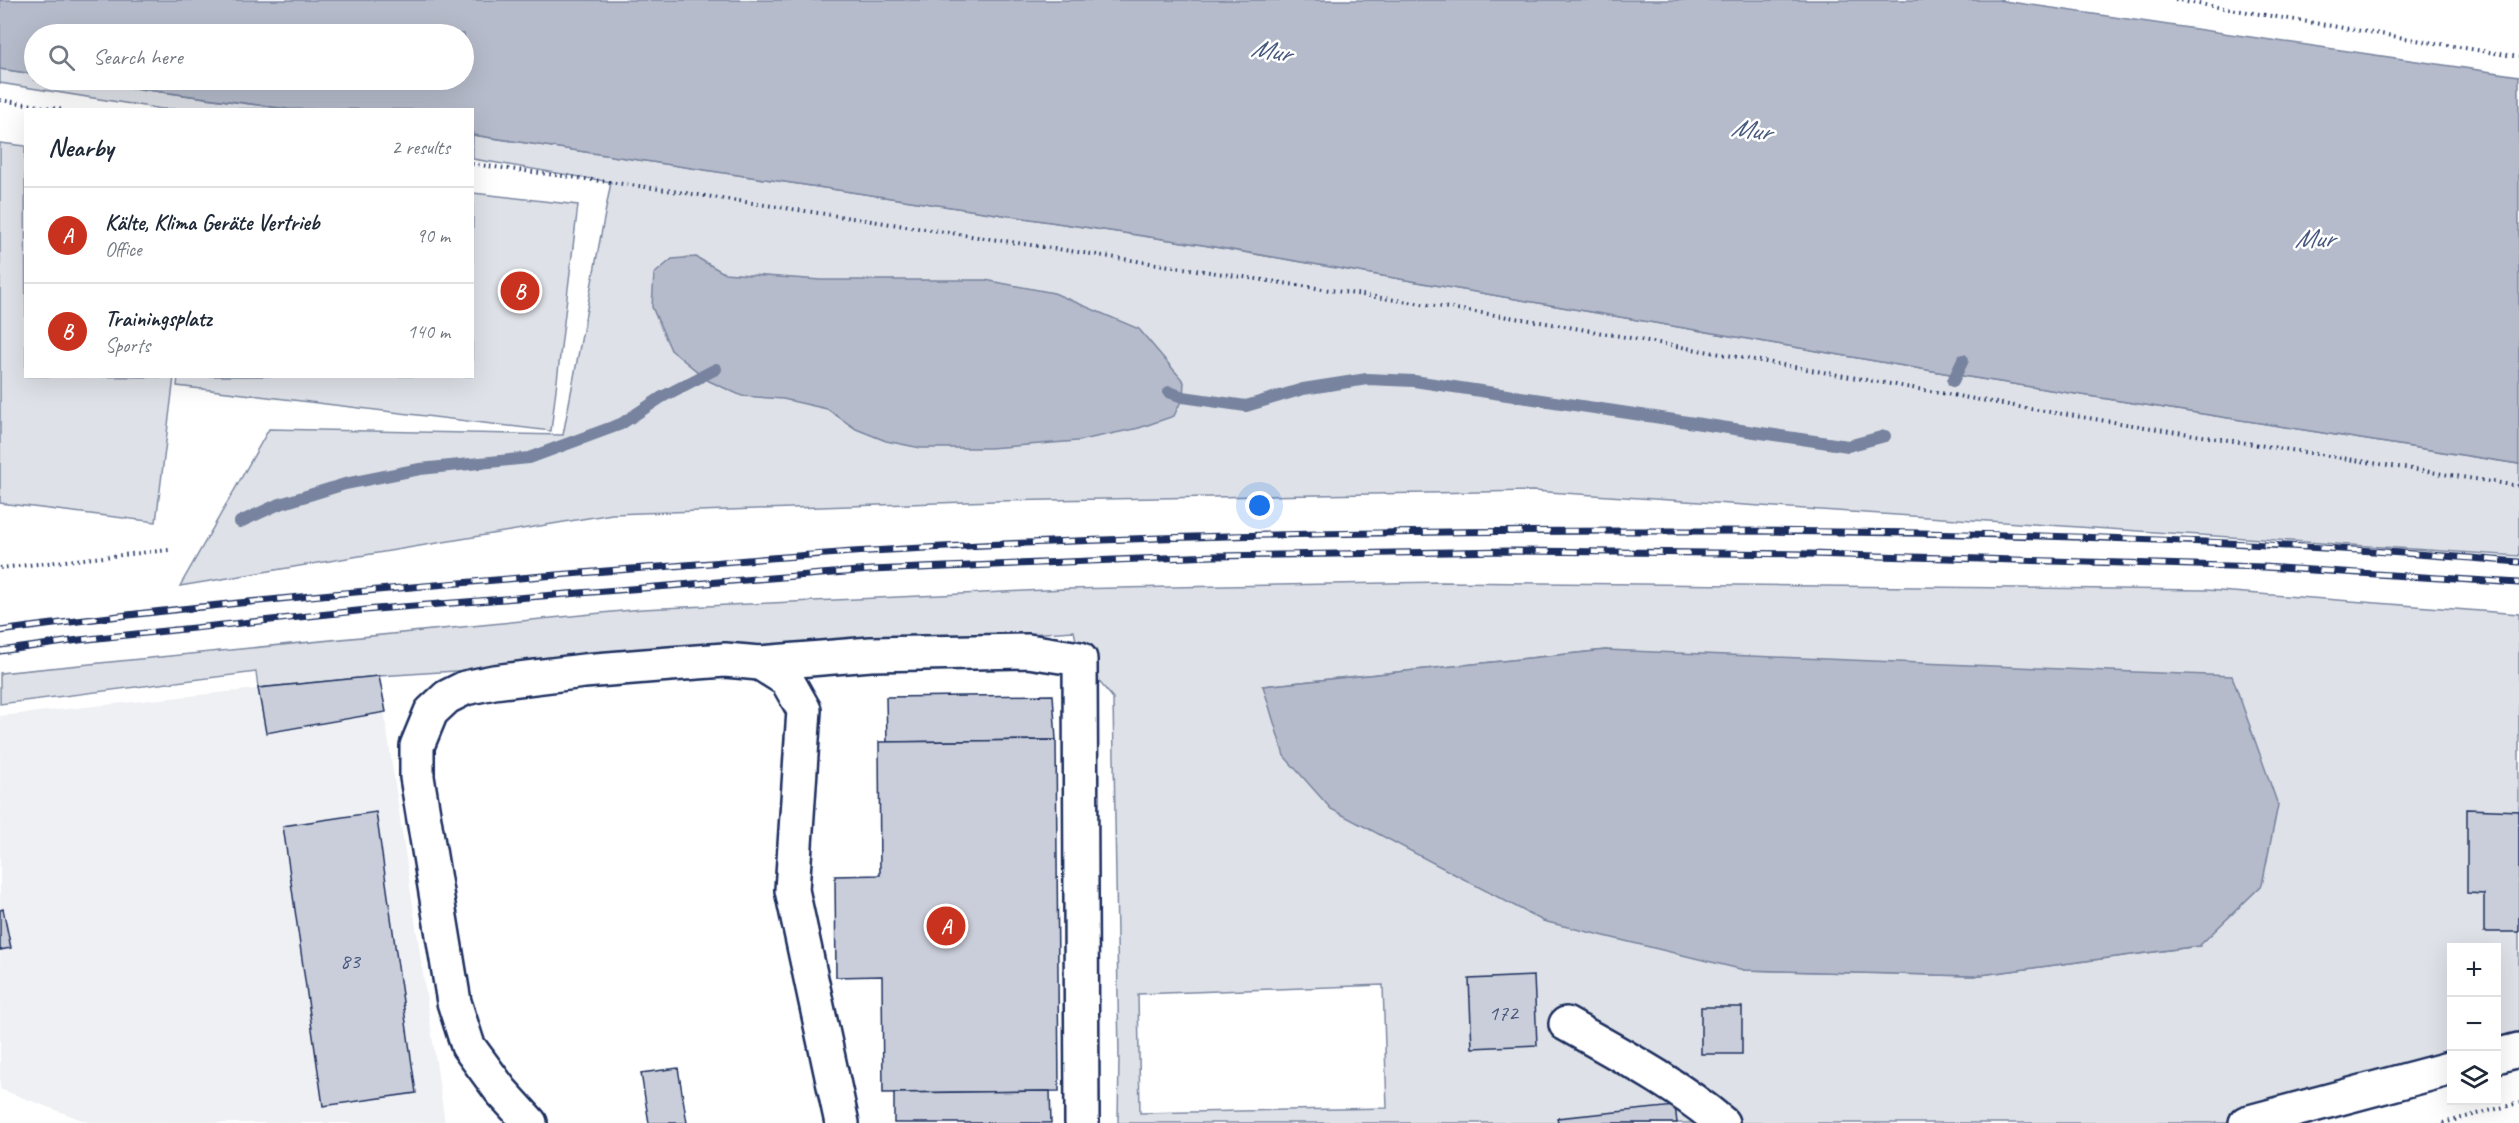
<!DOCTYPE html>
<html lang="en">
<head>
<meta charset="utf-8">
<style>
	:root { --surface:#fff; --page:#f6f6f7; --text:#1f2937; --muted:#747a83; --line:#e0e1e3; --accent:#c8321e }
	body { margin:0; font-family:Caveat,sans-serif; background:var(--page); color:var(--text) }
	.controls { position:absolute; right:18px; bottom:18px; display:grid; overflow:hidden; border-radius:0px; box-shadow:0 6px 24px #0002 }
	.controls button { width:54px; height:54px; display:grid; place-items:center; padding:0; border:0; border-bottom:2px solid var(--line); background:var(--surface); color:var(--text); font:30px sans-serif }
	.you { position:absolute; left:1260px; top:506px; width:21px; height:21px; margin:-15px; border:4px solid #fff; border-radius:50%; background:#1a73e8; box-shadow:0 0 0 9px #1a73e833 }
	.badge { display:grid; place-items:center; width:39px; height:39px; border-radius:50%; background:var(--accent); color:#fff; font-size:20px; font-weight:700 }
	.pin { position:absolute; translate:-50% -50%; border:3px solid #fff; box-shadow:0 2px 6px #0006 }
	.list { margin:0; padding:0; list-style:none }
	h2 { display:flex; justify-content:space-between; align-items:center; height:78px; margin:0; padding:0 24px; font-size:26px }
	h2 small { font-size:20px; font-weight:400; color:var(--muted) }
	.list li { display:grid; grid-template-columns:39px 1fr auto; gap:18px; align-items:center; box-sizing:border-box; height:96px; padding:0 24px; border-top:2px solid var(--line) }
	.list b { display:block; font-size:22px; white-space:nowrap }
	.list p { margin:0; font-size:20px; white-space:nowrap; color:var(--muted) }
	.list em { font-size:20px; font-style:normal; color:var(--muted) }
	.icon { flex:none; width:33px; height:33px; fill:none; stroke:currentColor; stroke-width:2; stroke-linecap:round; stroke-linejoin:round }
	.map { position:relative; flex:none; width:2519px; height:1123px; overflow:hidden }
	.search { position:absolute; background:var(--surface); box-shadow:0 6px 24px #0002; left:24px; top:24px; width:450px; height:66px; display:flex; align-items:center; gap:15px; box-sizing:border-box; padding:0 21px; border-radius:33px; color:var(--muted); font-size:22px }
	.panel { position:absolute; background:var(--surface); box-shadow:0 6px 24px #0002; left:24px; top:108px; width:450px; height:270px; border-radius:0px }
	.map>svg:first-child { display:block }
	.built { fill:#eff0f4 }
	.green { fill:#dee1e7; stroke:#7c88a2; stroke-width:1.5; fill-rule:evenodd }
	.water { fill:#b5bbca; stroke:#77839f; stroke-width:1.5 }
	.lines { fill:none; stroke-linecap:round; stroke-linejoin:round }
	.stream { stroke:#77839f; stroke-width:12 }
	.building { fill:#caceda; stroke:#1b2f5e; stroke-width:1.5 }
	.minor-casing { stroke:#1b2f5e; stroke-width:38 }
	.major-casing { stroke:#1b2f5e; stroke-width:38 }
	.path { stroke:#1b2f5e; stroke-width:4; stroke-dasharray:1.5 4.5; stroke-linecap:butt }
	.minor { stroke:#fff; stroke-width:33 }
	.major { stroke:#fff; stroke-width:33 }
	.rail-casing { stroke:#1b2f5e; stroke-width:7 }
	.rail { stroke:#fff; stroke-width:4.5; stroke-dasharray:14; stroke-linecap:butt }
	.labels { text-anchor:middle; stroke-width:5; stroke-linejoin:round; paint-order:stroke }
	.number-label { font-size:22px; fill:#47577d }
	.water-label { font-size:27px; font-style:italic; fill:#49597e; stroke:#fff }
</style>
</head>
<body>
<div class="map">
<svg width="2519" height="1123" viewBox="0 0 2519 1123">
	<rect width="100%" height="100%" fill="#fff"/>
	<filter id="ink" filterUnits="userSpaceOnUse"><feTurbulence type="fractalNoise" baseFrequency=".0167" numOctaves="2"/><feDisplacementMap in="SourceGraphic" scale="12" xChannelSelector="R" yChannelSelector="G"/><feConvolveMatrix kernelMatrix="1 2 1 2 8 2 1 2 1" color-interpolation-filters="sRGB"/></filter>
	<g filter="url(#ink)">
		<path class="built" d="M379 676 445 1123H90L0 1089V716Z"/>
		<g class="green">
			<path d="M0 69 34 74V80H73L288 109H162L0 83Z"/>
			<path d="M473 135 1203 245 1956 375 2519 464V556L1533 491 995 501 612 514 180 586 269 429 563 435 611 182 473 159Z"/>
			<path d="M0 143 25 146 26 376 174 377 156 522 0 503Z"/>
			<path d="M473 193 578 205 551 431 177 386 178 376H472Z"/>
			<path d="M1442 582 2206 590 2519 614V1050L2497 1056 2496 948H2452L2451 1068 2246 1123H1118L1119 1057 1113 698 1080 659 1074 631 379 676 258 688 256 672 0 704V673L642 609 1065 589ZM1606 650 2199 946 1973 976 1744 970 1263 686ZM1383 985 1387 1108 1140 1113 1138 994Z"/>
		</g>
		<g class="water">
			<path d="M0 0H1997L2519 76V464L1956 375 1203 245 473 135 472 110 288 109 73 80H464V34H34V74L0 69Z"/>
			<path d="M696 257 724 273 821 280H985L1054 293 1139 329 1184 382 1183 397 1174 416 1139 428 1077 441 990 448H921L886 441 856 429 827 409 783 399 742 396 709 381 671 350 652 307 654 274 672 259Z"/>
			<path d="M1606 650 2232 676 2278 805 2262 885 2199 946 1973 976 1744 970 1543 921 1331 809 1284 756 1263 686Z"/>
		</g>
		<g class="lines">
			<g class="stream">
				<path d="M1953 381 1963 360"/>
				<path d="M1169 392 1183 397 1246 406 1303 389 1367 379 1414 381 1848 446 1885 436"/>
				<path d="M240 522 277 505 345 484 420 469 529 458 621 424 662 397 716 369"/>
			</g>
		</g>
		<g class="building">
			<path d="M379 676 386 712 266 733 258 688Z"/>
			<path d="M1053 695 1056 740 887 742 886 697Z"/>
			<path d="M1056 740 1059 1091 883 1093 882 976 836 977 835 876 880 875 879 742Z"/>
			<path d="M2467 809 2519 811V932H2484V894L2467 893Z"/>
			<path d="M376 812 416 1093 323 1106 283 826Z"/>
			<path d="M3 909 11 948 0 950V910Z"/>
			<path d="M1534 976 1537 1045 1472 1048 1469 979Z"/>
			<rect x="1701" y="1007" width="41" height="47"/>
			<path d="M678 1068 687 1123H649L641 1073Z"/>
			<path d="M1050 1091 1051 1123H894V1093Z"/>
			<path d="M1675 1106 1677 1123H1558L1557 1118Z"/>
		</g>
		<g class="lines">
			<defs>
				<g id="minor">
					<path d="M760 663 787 680 804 710 792 890 842 1123"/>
					<path d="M1566 1024C1619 1054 1675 1083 1722 1123"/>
					<path d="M530 1123 501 1091 468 1046 454 1002 417 777V746L431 712 447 697 465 688 494 682 584 671 670 664 725 660 760 663 871 654 1028 651 1080 659 1082 1123"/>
				</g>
				<g id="major">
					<path d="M2496 1056 2519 1050"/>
					<path d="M2246 1123 2452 1068"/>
				</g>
			</defs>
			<use href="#minor" class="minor-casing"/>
			<use href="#major" class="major-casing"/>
			<g class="path">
				<path d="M2175 0 2519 57"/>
				<path d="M0 100 65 110"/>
				<path d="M472 164 646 187 1535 321 2031 409 2519 486"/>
				<path d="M0 568 169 550"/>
				<path d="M2443 1123 2519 1103"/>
			</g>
			<use href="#minor" class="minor"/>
			<use href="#major" class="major"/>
			<defs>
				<g id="rail">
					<path d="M0 631C214 602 429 585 644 568 720 563 795 555 871 551 1125 536 1378 531 1632 531 1928 530 2224 537 2519 562"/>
					<path d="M0 651 79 640 376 609 871 570 1214 556 1509 551 1809 554 2264 567 2519 583"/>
				</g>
			</defs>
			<use href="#rail" class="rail-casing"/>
			<use href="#rail" class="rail"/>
		</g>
	</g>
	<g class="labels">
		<g class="number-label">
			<text x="350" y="968">83</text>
			<text x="1503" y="1020">172</text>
		</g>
		<g class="water-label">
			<text transform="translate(1271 50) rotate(10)" y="9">Mur</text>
			<text transform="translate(1751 129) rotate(8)" y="9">Mur</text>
			<text x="2314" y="247">Mur</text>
		</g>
	</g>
</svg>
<div class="controls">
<button>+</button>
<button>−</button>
<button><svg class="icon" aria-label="layers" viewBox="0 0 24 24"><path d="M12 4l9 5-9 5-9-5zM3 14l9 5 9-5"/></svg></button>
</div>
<div class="you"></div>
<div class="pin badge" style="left:946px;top:926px">A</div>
<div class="pin badge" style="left:520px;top:291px">B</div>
<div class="search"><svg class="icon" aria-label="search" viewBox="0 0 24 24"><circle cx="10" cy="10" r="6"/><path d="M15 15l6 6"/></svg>Search here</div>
<section class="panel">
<h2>Nearby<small>2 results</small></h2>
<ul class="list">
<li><span class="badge">A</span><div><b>Kälte, Klima Geräte Vertrieb</b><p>Office</p></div><em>90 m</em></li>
<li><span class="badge">B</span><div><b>Trainingsplatz</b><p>Sports</p></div><em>140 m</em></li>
</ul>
</section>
</div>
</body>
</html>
